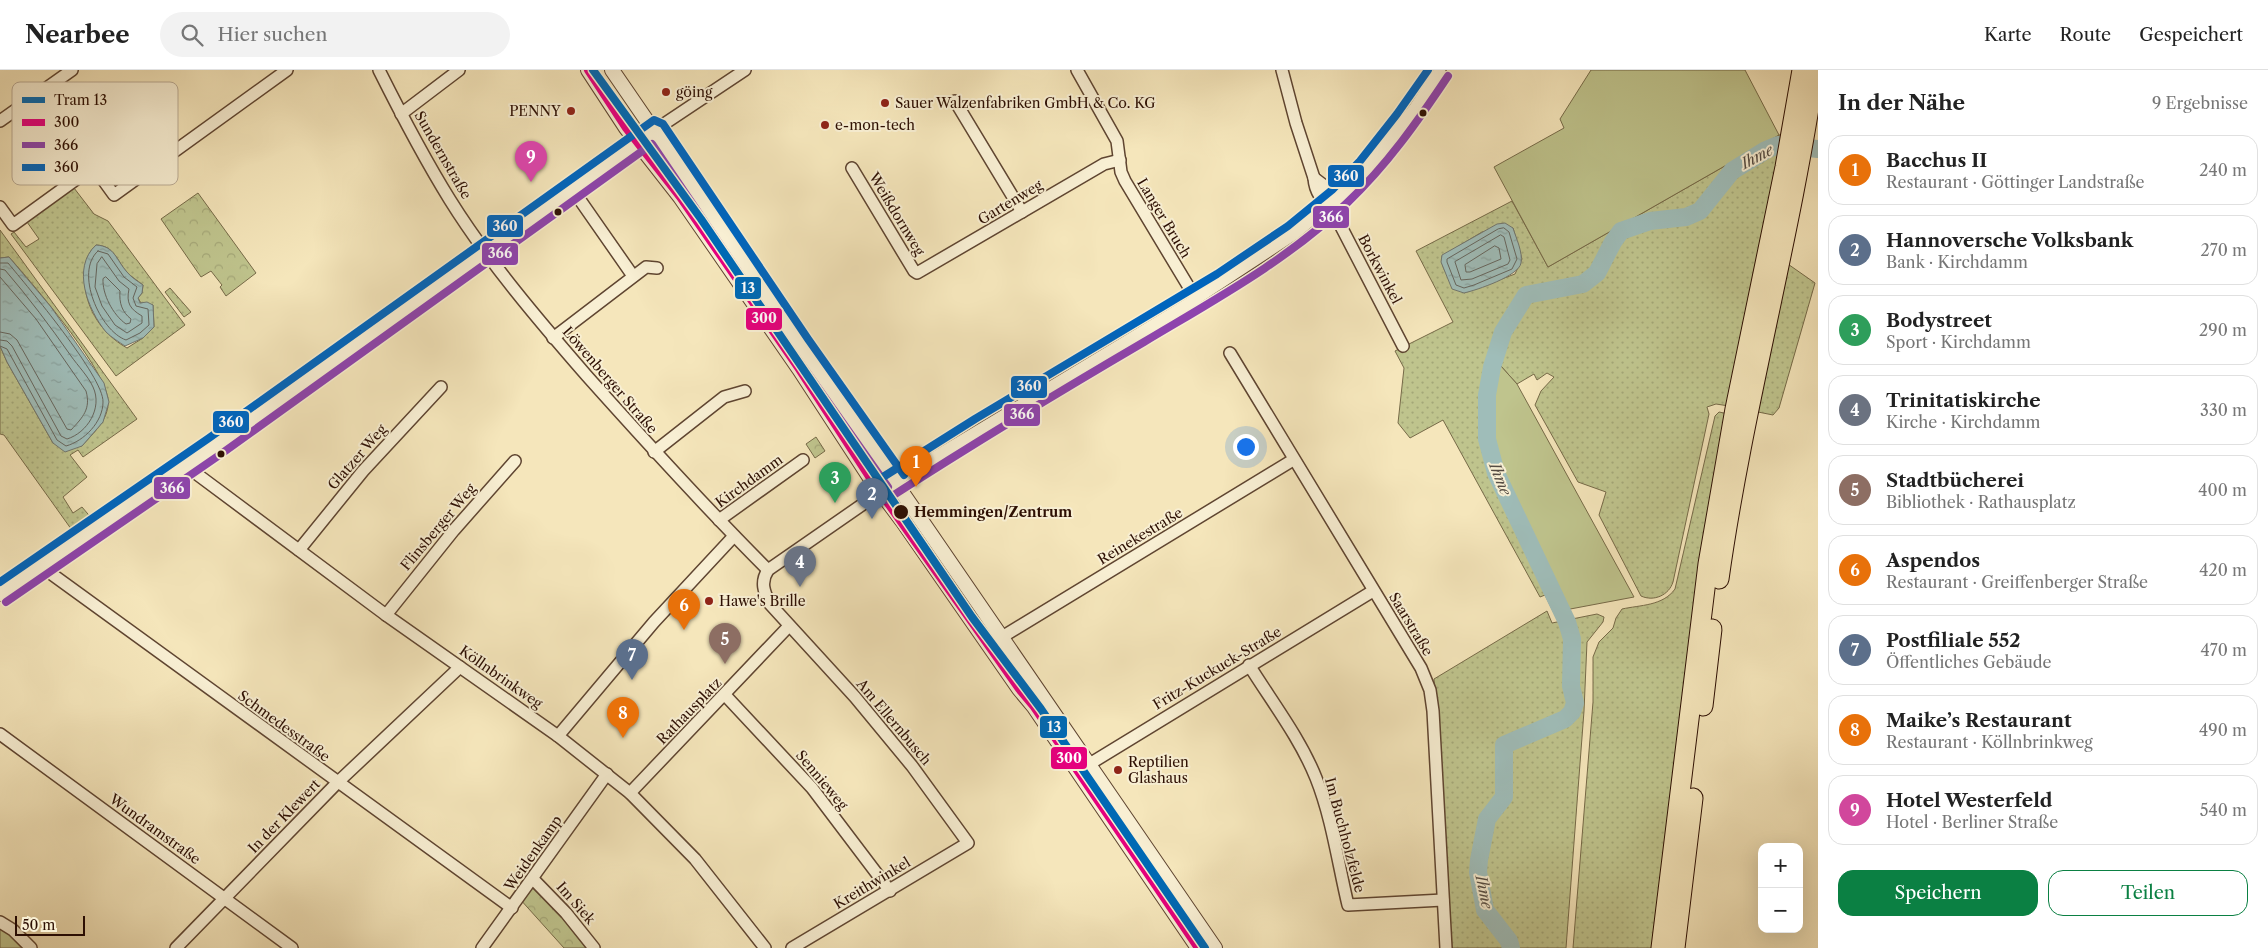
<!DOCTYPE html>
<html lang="de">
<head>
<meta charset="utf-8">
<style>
	:root { --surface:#fff; --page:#f2f2f2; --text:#222; --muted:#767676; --line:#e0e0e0; --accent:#0b8043 }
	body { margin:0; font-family:"Libre Caslon Text",serif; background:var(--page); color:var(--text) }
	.controls { position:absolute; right:15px; bottom:15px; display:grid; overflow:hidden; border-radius:10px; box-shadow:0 5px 20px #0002 }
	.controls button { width:45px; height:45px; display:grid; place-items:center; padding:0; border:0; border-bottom:1px solid var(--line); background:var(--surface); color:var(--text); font:25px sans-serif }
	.scale { position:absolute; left:15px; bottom:12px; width:70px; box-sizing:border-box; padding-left:5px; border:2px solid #2d0f03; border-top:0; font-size:14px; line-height:18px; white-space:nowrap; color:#2d0f03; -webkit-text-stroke:4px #f8efd3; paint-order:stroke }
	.you { position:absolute; left:1245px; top:376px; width:18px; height:18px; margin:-12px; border:4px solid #fff; border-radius:50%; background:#1a73e8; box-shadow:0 0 0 8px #1a73e833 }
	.badge { display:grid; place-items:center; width:32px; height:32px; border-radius:50%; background:var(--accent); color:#fff; font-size:16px; font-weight:700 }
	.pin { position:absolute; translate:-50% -41px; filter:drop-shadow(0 1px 2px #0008) }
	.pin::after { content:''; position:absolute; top:26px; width:18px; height:15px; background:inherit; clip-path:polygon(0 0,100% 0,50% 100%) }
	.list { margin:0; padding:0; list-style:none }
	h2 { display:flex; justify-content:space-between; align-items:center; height:65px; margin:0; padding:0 20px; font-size:21px }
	h2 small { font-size:16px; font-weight:400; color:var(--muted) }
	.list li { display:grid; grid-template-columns:32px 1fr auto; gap:15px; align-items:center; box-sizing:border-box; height:70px; margin:0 10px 10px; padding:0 10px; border:1px solid var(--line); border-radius:15px }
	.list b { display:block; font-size:19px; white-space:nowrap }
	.list p { margin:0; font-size:16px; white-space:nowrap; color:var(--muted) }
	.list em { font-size:16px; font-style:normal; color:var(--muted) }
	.actions { display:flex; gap:10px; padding:15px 20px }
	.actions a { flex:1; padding:11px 0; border:1px solid var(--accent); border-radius:15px; text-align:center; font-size:18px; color:var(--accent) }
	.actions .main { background:var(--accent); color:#fff }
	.icon { flex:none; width:28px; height:28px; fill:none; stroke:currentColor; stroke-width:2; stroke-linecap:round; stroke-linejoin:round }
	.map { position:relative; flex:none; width:1818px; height:878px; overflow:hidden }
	header { display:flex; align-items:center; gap:30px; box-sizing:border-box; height:70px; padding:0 25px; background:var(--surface); border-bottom:1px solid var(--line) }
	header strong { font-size:24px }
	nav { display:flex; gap:28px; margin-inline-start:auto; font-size:18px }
	.search { width:350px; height:45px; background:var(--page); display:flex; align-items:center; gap:12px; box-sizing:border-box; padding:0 18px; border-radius:28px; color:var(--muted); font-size:19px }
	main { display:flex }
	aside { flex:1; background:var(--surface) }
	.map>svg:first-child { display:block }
	.grass { fill:url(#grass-dots); stroke:#766a48; fill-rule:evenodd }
	.forest { fill:url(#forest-crowns); stroke:#766a48 }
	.garden { fill:#bfc48d; stroke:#766a48 }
	.water { fill:url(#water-ripples); stroke:#717770 }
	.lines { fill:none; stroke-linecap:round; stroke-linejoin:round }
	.shore { stroke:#66665e; stroke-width:1 }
	.river { stroke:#9fbdb9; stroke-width:18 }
	.minor-casing { stroke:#5f4531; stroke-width:14 }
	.tertiary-casing { stroke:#5f4531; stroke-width:16 }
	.trunk-casing { stroke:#2d0f03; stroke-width:21 }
	.minor { stroke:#f8efd3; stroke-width:11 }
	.tertiary { stroke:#f8efd3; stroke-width:14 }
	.trunk { stroke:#f5e6bb; stroke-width:19 }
	.bus-1-casing { stroke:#f8efd3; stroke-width:11 }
	.bus-2-casing { stroke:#f8efd3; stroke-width:11 }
	.bus-3-casing { stroke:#f8efd3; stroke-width:11 }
	.bus-1 { stroke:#e5007d; stroke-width:8 }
	.bus-2 { stroke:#8e44ad; stroke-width:8 }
	.bus-3 { stroke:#0065bd; stroke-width:8 }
	.tram-1-casing { stroke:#f8efd3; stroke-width:11 }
	.tram-1 { stroke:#0069b4; stroke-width:8 }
	.poi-dot { fill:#8f2418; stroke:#f8efd3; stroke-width:2 }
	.bus-dot { fill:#2d0f03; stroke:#f8efd3; stroke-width:2 }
	.labels { text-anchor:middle; stroke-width:4; stroke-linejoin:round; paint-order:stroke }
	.poi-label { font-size:14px; fill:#2d0f03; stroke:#f8efd3; text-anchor:start }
	.street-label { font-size:14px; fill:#2d0f03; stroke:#f8efd3 }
	.stop-label { font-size:14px; font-weight:bold; fill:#2d0f03; stroke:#f8efd3; text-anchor:start }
	.water-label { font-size:15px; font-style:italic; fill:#554c43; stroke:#f8efd3 }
	.key { fill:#f8efd3; stroke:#bbac95; stroke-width:1 }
	.key-label { font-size:14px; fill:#2d0f03 }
	.line-badge { stroke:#f8efd3; stroke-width:2 }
	.badge-label { font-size:14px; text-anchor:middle; font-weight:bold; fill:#fff }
</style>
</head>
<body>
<header>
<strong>Nearbee</strong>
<div class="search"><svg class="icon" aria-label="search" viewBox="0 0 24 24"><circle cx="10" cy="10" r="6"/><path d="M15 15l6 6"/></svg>Hier suchen</div>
<nav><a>Karte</a><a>Route</a><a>Gespeichert</a></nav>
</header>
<main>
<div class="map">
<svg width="1818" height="878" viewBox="0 0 1818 878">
	<defs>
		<pattern id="grass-dots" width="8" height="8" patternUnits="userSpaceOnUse" patternTransform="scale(1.25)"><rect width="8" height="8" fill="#bfc48d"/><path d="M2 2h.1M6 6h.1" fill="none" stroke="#a4a778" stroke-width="1.8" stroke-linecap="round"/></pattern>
		<pattern id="forest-crowns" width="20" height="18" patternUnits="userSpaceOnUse" patternTransform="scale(1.25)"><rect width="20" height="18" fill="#bfc48d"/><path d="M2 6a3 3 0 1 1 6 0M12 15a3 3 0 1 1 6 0" fill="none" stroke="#a4a778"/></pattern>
		<pattern id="water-ripples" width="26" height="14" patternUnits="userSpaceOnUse" patternTransform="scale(1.25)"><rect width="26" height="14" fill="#9fbdb9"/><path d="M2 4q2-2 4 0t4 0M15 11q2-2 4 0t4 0" fill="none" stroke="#89a19d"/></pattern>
	</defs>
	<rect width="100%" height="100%" fill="#f5e6bb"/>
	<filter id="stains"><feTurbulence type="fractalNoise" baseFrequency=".004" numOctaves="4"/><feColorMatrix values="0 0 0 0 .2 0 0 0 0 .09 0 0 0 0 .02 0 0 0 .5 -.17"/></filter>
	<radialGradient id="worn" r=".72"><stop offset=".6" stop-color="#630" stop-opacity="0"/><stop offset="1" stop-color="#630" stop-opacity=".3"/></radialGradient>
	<g class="grass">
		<path d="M1779 65H1782L1777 93 1729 336 1716 334 1707 337 1709 344 1673 512C1669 525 1654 532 1641 526L1599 445 1606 422 1578 412 1535 335 1541 321 1554 307 1547 303 1537 310 1534 304 1517 314 1500 295 1488 301 1484 325V370L1494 405 1561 541 1554 543 1545 525 1540 527 1443 350 1410 368 1398 353 1404 298 1395 281 1453 252 1416 181 1512 131 1548 197ZM1513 158 1522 189 1515 204 1464 223C1454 212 1440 202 1442 186L1482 162Z"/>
		<path d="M74 118 94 144 108 151 185 255 116 306 11 164 14 162 26 177 39 169 27 152ZM96 175C114 176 116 189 126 201 131 207 137 210 143 215L142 223 138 228 141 233 153 235 154 257 143 268 127 278C100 263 82 234 85 202 85 191 88 183 96 175Z"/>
		<path d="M0 160 137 349 83 387 78 380 70 385 87 407 63 427 73 443 82 437 93 450 74 463 4 365 0 364V276L7 292 53 373 82 376C93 363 109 350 108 331 107 300 32 213 9 187L0 188Z"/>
		<path d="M1785 192 1815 213 1779 338 1773 345 1753 341Z"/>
		<path d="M170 218 191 242 184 247 165 222Z"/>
		<path d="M1719 342 1729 344 1654 878H1573L1593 632V587L1599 572 1613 558 1616 548 1622 539C1640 535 1663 536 1675 519L1715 346Z"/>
		<path d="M1547 541 1552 553 1597 544 1604 547 1603 552 1587 572 1584 641 1566 878H1450L1434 609Z"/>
	</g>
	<g class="forest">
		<path d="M198 123 256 203 226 226 220 217 222 215 211 201 201 207 161 149Z"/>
		<path d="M816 367 825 381 815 388 806 374Z"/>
		<path d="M533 809 594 878H564L519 828Z"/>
	</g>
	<g class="garden">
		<path d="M1591 0H1745L1779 65 1548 197 1494 97 1564 58 1560 49Z"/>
		<path d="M1500 295 1517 314 1634 527 1565 540 1551 508 1498 402 1490 369 1489 326 1494 298Z"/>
		<path d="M0 857 11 864 24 878H0Z"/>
	</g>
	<g class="water">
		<path d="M1505 153 1513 158C1516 168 1523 182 1521 193 1519 206 1477 220 1464 223L1452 219 1441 192 1442 185 1497 154Z"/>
		<path d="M96 175C115 176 116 190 127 202 131 207 137 211 143 215L142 223 138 228 140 233 147 232 153 235 154 257 143 268 125 276C119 272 111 267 106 262 88 240 71 198 96 175Z"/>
		<path d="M9 187 51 237 104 313 109 332 103 352 82 376 65 382 53 373 7 292 0 276V188Z"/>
	</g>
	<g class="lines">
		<g class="shore">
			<path d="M1504 158 1509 162 1517 189 1512 199 1474 215 1464 218 1456 215 1447 192V189L1498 159Z"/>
			<path d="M1501 165 1504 167 1510 190 1508 194 1472 209 1461 210 1455 192Z"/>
			<path d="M1495 176 1499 178 1501 189 1470 202H1466L1465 195Z"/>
			<path d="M98 181 108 184 124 207 137 217 133 228 136 236 148 239 149 255 140 263 126 270C100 261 74 202 98 181Z"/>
			<path d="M102 187 119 211 129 219C126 233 130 239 142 246V253L127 263 115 255 102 236 95 217 97 194Z"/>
			<path d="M0 193H8C27 216 104 307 103 332 103 352 84 371 66 376L57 370 7 279 0 276"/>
			<path d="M0 199 5 200C29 228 50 256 71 286 78 296 88 306 93 317 103 338 87 363 67 369L61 366 12 276 7 271 0 270"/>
			<path d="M0 207 36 249 86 321C91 339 83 347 71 360L67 359 17 270 10 264 0 262"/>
			<path d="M106 207 120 221C119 233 122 242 131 249L130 253 126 254C113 245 102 224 103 209Z"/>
		</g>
		<path class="river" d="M1511 878 1509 871 1485 840 1478 802 1479 790 1487 749 1504 727V675L1565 649 1572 642 1575 633 1571 616 1572 569 1567 552 1496 403 1487 369V325L1492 297 1503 262 1526 225 1583 214 1597 203 1613 172 1621 161 1650 151 1686 147 1700 141 1732 101 1766 80 1778 75 1818 79"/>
		<defs>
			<g id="minor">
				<path d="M379 0C401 44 424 88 450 130 488 191 540 252 587 306 646 372 705 437 768 500"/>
				<path d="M1077 0 1117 71 1121 102 1125 111 1196 229"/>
				<path d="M1282 0 1296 53 1314 108"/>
				<path d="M40 23 114 125 287 0"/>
				<path d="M955 31 1022 142"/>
				<path d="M401 44 459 0"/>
				<path d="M0 51 72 0"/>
				<path d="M655 60 745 0"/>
				<path d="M852 98 914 201 917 203 1104 94 1120 90"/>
				<path d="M573 120 633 206"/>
				<path d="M1339 127 1314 108C1315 123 1322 130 1333 141L1403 276"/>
				<path d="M0 137 13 155 93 97"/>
				<path d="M553 268 646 197 657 198"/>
				<path d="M1230 283 1421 598 1430 620 1433 641 1446 878"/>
				<path d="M654 382 724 327 745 321"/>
				<path d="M186 396 386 545 558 666 630 723 695 789 765 878"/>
				<path d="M719 450 803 390"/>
				<path d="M299 480 363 401 441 317"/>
				<path d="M44 492 53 505 512 838"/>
				<path d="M386 545 454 460 515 391"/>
				<path d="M1002 567 1293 390"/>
				<path d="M1249 595C1272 632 1300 668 1316 708 1332 748 1338 793 1348 835L1443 830"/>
				<path d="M725 625 812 718 890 821"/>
				<path d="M0 664 292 878"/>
				<path d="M558 666 654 552 734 466"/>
				<path d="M1083 698 1373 521"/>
				<path d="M630 723 789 556"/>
				<path d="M533 809 566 843 594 878"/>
				<path d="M0 852 13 860 31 878"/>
				<path d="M176 878 337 713 460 597"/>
				<path d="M482 878 607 704"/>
				<path d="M792 878 968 773 912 696 855 627 770 534C764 522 760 512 768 500L905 405 1196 229 1293 165 1339 127 1374 90 1414 39 1440 0"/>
			</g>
			<g id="tertiary">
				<path d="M588 0 626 58 680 127 799 299 870 408 903 452 1019 619 1034 637 1198 878"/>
				<path d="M612 0 1215 878"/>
				<path d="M0 524 215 376 655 60"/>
			</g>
			<g id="trunk">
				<path d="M1719 509C1743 338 1790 171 1815 0"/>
				<path d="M1703 636 1712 559"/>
				<path d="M1661 878 1708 494 1735 339 1785 97 1802 0"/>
				<path d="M1675 878 1693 728"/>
			</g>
		</defs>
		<use href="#minor" class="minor-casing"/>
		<use href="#tertiary" class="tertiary-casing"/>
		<use href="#trunk" class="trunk-casing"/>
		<use href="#minor" class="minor"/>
		<use href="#tertiary" class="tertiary"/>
		<use href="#trunk" class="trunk"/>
		<defs>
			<path id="bus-1" d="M588 0 626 58 680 127 799 299 870 408 1019 619 1034 637 1198 878"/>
			<g id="bus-2">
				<path d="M867 421 876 430H886C971 375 1057 323 1144 272 1214 230 1288 190 1347 133 1387 95 1418 51 1448 6"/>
				<path d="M6 532 221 384 652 74 792 281 888 417"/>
			</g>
			<g id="bus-3">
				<path d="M883 407 975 349 1217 204 1288 156 1332 120 1360 91 1397 44 1428 0"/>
				<path d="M0 512 209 368 654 50 663 54 808 269 904 405"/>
			</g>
		</defs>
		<use href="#bus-1" class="bus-1-casing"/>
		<use href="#bus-2" class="bus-2-casing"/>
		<use href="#bus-3" class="bus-3-casing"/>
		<use href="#bus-1" class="bus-1"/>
		<use href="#bus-2" class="bus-2"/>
		<use href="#bus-3" class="bus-3"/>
		<defs>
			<path id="tram-1" d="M593 0 701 149 972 547 1041 639 1205 878"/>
		</defs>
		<use href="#tram-1" class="tram-1-casing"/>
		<use href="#tram-1" class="tram-1"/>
	</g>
	<g class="poi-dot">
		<circle cx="666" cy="22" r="5"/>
		<circle cx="885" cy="33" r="5"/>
		<circle cx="571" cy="41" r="5"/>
		<circle cx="825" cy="55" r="5"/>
		<circle cx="709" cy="531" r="5"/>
		<circle cx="1118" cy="700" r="5"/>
	</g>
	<g class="bus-dot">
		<circle cx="1423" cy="43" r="4.5"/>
		<circle cx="558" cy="142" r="4.5"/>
		<circle cx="221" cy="384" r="4.5"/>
		<circle cx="901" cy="442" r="8"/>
	</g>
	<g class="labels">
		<g class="poi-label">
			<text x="676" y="27">göing</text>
			<text x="895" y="38">Sauer Walzenfabriken GmbH &amp; Co. KG</text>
			<text x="561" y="46" text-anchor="end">PENNY</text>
			<text x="835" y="60">e-mon-tech</text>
			<text x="719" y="536">Hawe's Brille</text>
			<text x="1128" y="697">Reptilien<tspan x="1128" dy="16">Glashaus</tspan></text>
		</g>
		<g class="street-label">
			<text transform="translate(443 85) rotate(60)" y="5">Sundernstraße</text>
			<text transform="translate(1010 132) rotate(-31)" y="5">Gartenweg</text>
			<text transform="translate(897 144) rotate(59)" y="5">Weißdornweg</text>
			<text transform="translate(1164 148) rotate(59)" y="5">Langer Bruch</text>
			<text transform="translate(1380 199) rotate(62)" y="5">Borkwinkel</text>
			<text transform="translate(610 310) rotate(49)" y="5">Löwenberger Straße</text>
			<text transform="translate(357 387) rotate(-49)" y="5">Glatzer Weg</text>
			<text transform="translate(749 411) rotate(-36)" y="5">Kirchdamm</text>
			<text transform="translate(438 457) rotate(-50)" y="5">Flinsberger Weg</text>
			<text transform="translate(1140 466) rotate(-31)" y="5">Reinekestraße</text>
			<text transform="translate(1411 554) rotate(59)" y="5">Saarstraße</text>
			<text transform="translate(1217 598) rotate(-31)" y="5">Fritz-Kuckuck-Straße</text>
			<text transform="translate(501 607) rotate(35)" y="5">Köllnbrinkweg</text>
			<text transform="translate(689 641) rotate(-46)" y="5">Rathausplatz</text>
			<text transform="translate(894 652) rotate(50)" y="5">Am Ellernbusch</text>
			<text transform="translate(284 656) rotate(36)" y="5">Schmedesstraße</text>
			<text transform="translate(822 710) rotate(50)" y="5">Sennieweg</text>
			<text transform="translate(284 746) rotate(-46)" y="5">In der Klewert</text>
			<text transform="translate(155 759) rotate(36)" y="5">Wundramstraße</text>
			<text transform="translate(1345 765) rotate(75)" y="5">Im Buchholzfelde</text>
			<text transform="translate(533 783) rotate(-55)" y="5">Weidenkamp</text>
			<text transform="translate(872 813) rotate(-31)" y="5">Kreithwinkel</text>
			<text transform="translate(576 833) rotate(49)" y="5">Im Siek</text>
		</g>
		<g class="stop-label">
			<text x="914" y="447">Hemmingen/Zentrum</text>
		</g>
		<g class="water-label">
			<text transform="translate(1757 87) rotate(-28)" y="5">Ihme</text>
			<text transform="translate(1500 409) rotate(68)" y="5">Ihme</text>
			<text transform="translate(1484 822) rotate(78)" y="5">Ihme</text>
		</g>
	</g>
	<rect x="12" y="12" width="166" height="103" rx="8" class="key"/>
	<rect x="22" y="27" width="23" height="6" fill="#0069b4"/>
	<rect x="22" y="49" width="23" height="7" fill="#e5007d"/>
	<rect x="22" y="72" width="23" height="6" fill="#8e44ad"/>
	<rect x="22" y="94" width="23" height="7" fill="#0065bd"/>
	<g class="key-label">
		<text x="54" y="35">Tram 13</text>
		<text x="54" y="57">300</text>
		<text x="54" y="80">366</text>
		<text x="54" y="102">360</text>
	</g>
	<g class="line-badge">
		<rect x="1327" y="94" width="38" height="24" rx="5" fill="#0065bd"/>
		<rect x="1312" y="135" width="38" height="24" rx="5" fill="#8e44ad"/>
		<rect x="486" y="144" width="38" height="24" rx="5" fill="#0065bd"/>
		<rect x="481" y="172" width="38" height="24" rx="5" fill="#8e44ad"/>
		<rect x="734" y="206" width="28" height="24" rx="5" fill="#0069b4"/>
		<rect x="745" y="237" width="38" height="24" rx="5" fill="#e5007d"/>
		<rect x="1010" y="305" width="38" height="24" rx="5" fill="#0065bd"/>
		<rect x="1003" y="333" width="38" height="24" rx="5" fill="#8e44ad"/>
		<rect x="212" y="340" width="38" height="24" rx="5" fill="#0065bd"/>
		<rect x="153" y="406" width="38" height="24" rx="5" fill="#8e44ad"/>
		<rect x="1039" y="645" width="29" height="24" rx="5" fill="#0069b4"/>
		<rect x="1050" y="676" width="38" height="24" rx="5" fill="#e5007d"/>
	</g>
	<g class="badge-label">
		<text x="1346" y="111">360</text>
		<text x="1331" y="152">366</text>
		<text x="505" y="161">360</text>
		<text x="500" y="188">366</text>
		<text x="748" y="223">13</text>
		<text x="764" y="253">300</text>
		<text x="1029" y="321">360</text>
		<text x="1022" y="349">366</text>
		<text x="231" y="357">360</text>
		<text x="172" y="423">366</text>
		<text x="1054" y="662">13</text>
		<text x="1069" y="693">300</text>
	</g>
	<rect width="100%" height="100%" filter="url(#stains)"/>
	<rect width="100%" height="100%" fill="url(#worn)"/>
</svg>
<div class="controls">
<button>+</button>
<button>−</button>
</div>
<div class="scale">50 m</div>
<div class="you"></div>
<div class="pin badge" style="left:916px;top:417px;background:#e8710a">1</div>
<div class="pin badge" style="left:872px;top:449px;background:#5c6f8a">2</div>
<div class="pin badge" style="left:835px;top:433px;background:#2e9e5b">3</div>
<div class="pin badge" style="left:800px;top:517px;background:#6b7280">4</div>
<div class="pin badge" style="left:725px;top:594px;background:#8d6e63">5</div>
<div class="pin badge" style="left:684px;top:560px;background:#e8710a">6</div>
<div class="pin badge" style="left:632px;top:610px;background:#5c6f8a">7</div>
<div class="pin badge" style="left:623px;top:668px;background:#e8710a">8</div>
<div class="pin badge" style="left:531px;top:112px;background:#d1479c">9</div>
</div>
<aside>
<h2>In der Nähe<small>9 Ergebnisse</small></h2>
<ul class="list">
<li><span class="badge" style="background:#e8710a">1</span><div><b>Bacchus II</b><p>Restaurant · Göttinger Landstraße</p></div><em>240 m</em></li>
<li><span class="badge" style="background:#5c6f8a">2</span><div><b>Hannoversche Volksbank</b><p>Bank · Kirchdamm</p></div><em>270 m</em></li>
<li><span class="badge" style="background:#2e9e5b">3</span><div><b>Bodystreet</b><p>Sport · Kirchdamm</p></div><em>290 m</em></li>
<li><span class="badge" style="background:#6b7280">4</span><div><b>Trinitatiskirche</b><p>Kirche · Kirchdamm</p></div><em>330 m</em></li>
<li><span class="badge" style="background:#8d6e63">5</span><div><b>Stadtbücherei</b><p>Bibliothek · Rathausplatz</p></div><em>400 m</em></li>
<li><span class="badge" style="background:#e8710a">6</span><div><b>Aspendos</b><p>Restaurant · Greiffenberger Straße</p></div><em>420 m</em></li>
<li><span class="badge" style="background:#5c6f8a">7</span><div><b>Postfiliale 552</b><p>Öffentliches Gebäude</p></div><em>470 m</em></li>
<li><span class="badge" style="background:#e8710a">8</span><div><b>Maike’s Restaurant</b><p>Restaurant · Köllnbrinkweg</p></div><em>490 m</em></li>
<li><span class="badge" style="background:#d1479c">9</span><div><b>Hotel Westerfeld</b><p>Hotel · Berliner Straße</p></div><em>540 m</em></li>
</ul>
<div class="actions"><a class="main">Speichern</a><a>Teilen</a></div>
</aside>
</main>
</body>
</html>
